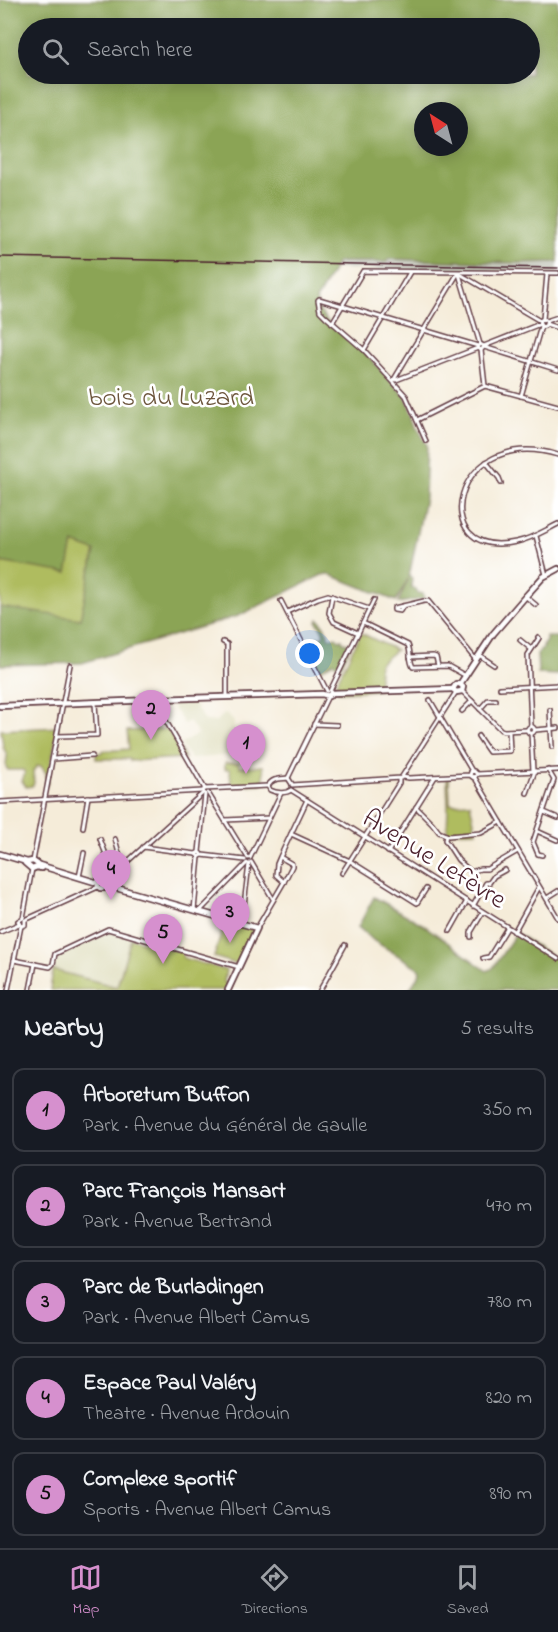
<!DOCTYPE html>
<html lang="en">
<head>
<meta charset="utf-8">
<style>
	:root { --surface:#171b24; --page:#20242c; --text:#f1f3f6; --muted:#9ea1a6; --line:#363941; --accent:#d690ce }
	body { margin:0; font-family:"Indie Flower",sans-serif; background:var(--page); color:var(--text) }
	.compass { position:absolute; left:414px; top:102px; width:54px; height:54px; border-radius:50%; background:var(--surface); box-shadow:0 3px 15px #0003; rotate:324deg }
	.you { position:absolute; left:310px; top:654px; width:21px; height:21px; margin:-15px; border:4px solid #fff; border-radius:50%; background:#1a73e8; box-shadow:0 0 0 9px #1a73e833 }
	.badge { display:grid; place-items:center; width:39px; height:39px; border-radius:50%; background:var(--accent); color:#111; font-size:20px; font-weight:700 }
	.pin { position:absolute; translate:-50% -50px; filter:drop-shadow(0 2px 3px #0008) }
	.pin::after { content:''; position:absolute; top:32px; width:21px; height:18px; background:inherit; clip-path:polygon(0 0,100% 0,50% 100%) }
	.list { margin:0; padding:0; list-style:none }
	h2 { display:flex; justify-content:space-between; align-items:center; height:78px; margin:0; padding:0 24px; font-size:26px }
	h2 small { font-size:20px; font-weight:400; color:var(--muted) }
	.list li { display:grid; grid-template-columns:39px 1fr auto; gap:18px; align-items:center; box-sizing:border-box; height:84px; margin:0 12px 12px; padding:0 12px; border:2px solid var(--line); border-radius:12px }
	.list b { display:block; font-size:22px; white-space:nowrap }
	.list p { margin:0; font-size:20px; white-space:nowrap; color:var(--muted) }
	.list em { font-size:20px; font-style:normal; color:var(--muted) }
	.icon { flex:none; width:33px; height:33px; fill:none; stroke:currentColor; stroke-width:2; stroke-linecap:round; stroke-linejoin:round }
	.map { position:relative; flex:none; width:558px; height:990px; overflow:hidden }
	.search { position:absolute; background:var(--surface); box-shadow:0 3px 15px #0003; left:18px; right:18px; top:18px; height:66px; display:flex; align-items:center; gap:15px; box-sizing:border-box; padding:0 21px; border-radius:33px; color:var(--muted); font-size:22px }
	.sheet { height:558px; background:var(--surface) }
	nav { display:flex; justify-content:space-around; align-items:center; box-sizing:border-box; height:84px; border-top:2px solid var(--line); background:var(--surface); font-size:16px; color:var(--muted) }
	nav a { display:grid; justify-items:center; gap:3px }
	nav .on { color:var(--accent) }
	.map>svg:first-child { display:block }
	.built { fill:#dfddbb }
	.industrial { fill:#c3c6b9 }
	.green { fill:#afbc5e; stroke:#7c6e44; stroke-width:1.5 }
	.forest { fill:#8ba455; stroke:#6a6240; stroke-width:1.5; fill-rule:evenodd }
	.lines { fill:none; stroke-linecap:round; stroke-linejoin:round }
	.street-casing { stroke:#643e45; stroke-width:6 }
	.secondary-casing { stroke:#643e45; stroke-width:8 }
	.street { stroke:#fff; stroke-width:3 }
	.secondary { stroke:#fff; stroke-width:4.5 }
	.rail { stroke:#4a1f2b; stroke-width:1.5 }
	.labels { text-anchor:middle; stroke-width:5; stroke-linejoin:round; paint-order:stroke }
	.park-label { font-size:27px; fill:#6d563d; stroke:#fff }
	.street-label { font-size:27px; fill:#4a1f2b; stroke:#fff }
</style>
</head>
<body>
<div class="map">
<svg width="558" height="990" viewBox="0 0 558 990">
	<rect width="100%" height="100%" fill="#fff"/>
	<filter id="ink" filterUnits="userSpaceOnUse"><feTurbulence type="fractalNoise" baseFrequency=".0167" numOctaves="2"/><feDisplacementMap in="SourceGraphic" scale="12" xChannelSelector="R" yChannelSelector="G"/><feConvolveMatrix kernelMatrix="1 2 1 2 8 2 1 2 1" color-interpolation-filters="sRGB"/></filter>
	<filter id="wash" filterUnits="userSpaceOnUse"><feTurbulence type="fractalNoise" baseFrequency=".008" numOctaves="4" result="noise"/><feDisplacementMap in="SourceGraphic" scale="24" xChannelSelector="R" yChannelSelector="G"/><feGaussianBlur stdDeviation="1.35" result="paint"/><feColorMatrix in="noise" values="0 0 0 0 0 0 0 0 0 0 0 0 0 0 0 0 0 1.4 0 .05"/><feComposite in="paint" operator="in"/></filter>
	<g filter="url(#wash)">
		<rect width="100%" height="100%" fill="#f5ecd9"/>
		<g class="built">
			<path d="M192 701 205 721 215 722 226 713 234 722V730L227 737 229 755 191 759 185 751 181 744 198 734 189 721 184 724 177 713 174 710 173 703Z"/>
			<path d="M110 932 131 938 117 987 54 970 58 955Z"/>
		</g>
		<path class="industrial" d="M388 259 484 261 514 264 558 263V272L334 269 330 267 278 261 387 262Z"/>
		<g class="green">
			<path d="M0 362 95 551 81 620 0 612Z"/>
			<path d="M361 633 396 650 379 664V690L339 692 335 685Z"/>
			<path d="M58 727 47 785H46V773L41 766H37L33 771 34 783 32 786 26 787 22 781 25 773 23 770H8L6 767 7 755 3 747 1 730Z"/>
			<path d="M168 729 185 758 130 761V759H96V753H102L103 751 129 749 127 731Z"/>
			<path d="M225 763H239V767L263 766 264 778 261 784 231 786 230 769H225Z"/>
			<path d="M447 778H449L450 804 470 803 476 831 447 832 448 805Z"/>
			<path d="M225 922 252 929 253 932 239 963 236 964 214 957Z"/>
			<path d="M131 938 182 952 183 958 226 970 224 982 228 984 226 990H50L53 970 117 987Z"/>
		</g>
		<g class="forest">
			<path d="M0 0H558V262L517 263 388 259 387 262H337L333 271 316 300 320 312 328 322 369 357 406 397 414 415 417 426 427 445 425 498 409 577 412 578 411 587 416 589 418 593 423 594 424 599 398 603 408 579 396 601 328 574 322 575 238 616 82 663 0 665V607L80 619 95 551 73 543 67 573 0 562ZM28 28H530V74H28ZM423 111H459V147H423Z"/>
			<path d="M318 619 320 620 328 633V637L333 638 336 637 339 640 342 639 343 642 347 643 350 647 340 667 333 662 319 671 304 643 319 637H323C325 632 320 626 317 622Z"/>
			<path d="M546 637H558V675L538 674 537 654 544 647 543 645 546 641Z"/>
			<path d="M374 897 422 924 487 971 493 968 516 933 558 960V990H409L419 975 420 971 417 967 374 941 358 927Z"/>
		</g>
	</g>
	<g filter="url(#ink)">
		<g class="lines">
			<defs>
				<g id="street">
					<path d="M459 274 480 344"/>
					<path d="M460 274 540 321"/>
					<path d="M543 319 547 274"/>
					<circle cx="543" cy="323" r="3.5"/>
					<path d="M546 321 558 317"/>
					<path d="M332 323 363 271 558 273"/>
					<path d="M540 324 484 346 480 344 478 348 481 350 484 347 558 370"/>
					<path d="M546 324 558 328"/>
					<path d="M364 350 410 272"/>
					<path d="M481 350 485 386"/>
					<path d="M396 380 478 348"/>
					<path d="M393 381 458 273"/>
					<path d="M521 396 541 326"/>
					<path d="M417 420 485 386 558 406"/>
					<path d="M426 441 406 396 364 350 326 317 320 311 318 300 319 299 478 346"/>
					<path d="M558 455C451 423 425 562 516 542 531 539 544 531 558 524"/>
					<path d="M486 462 499 478 501 483"/>
					<path d="M536 536 546 575"/>
					<path d="M332 596 329 613 334 622 358 633"/>
					<path d="M525 596 536 605"/>
					<path d="M281 601 327 691"/>
					<path d="M403 606 400 611 394 610V608L424 601H428L476 660"/>
					<path d="M287 612 318 598 328 595 369 609"/>
					<path d="M363 623 408 645C411 652 409 660 413 667L448 666 466 676"/>
					<path d="M520 640 531 649"/>
					<path d="M223 642 227 644V697"/>
					<path d="M479 655 494 665"/>
					<path d="M410 657 433 656 436 657 438 666"/>
					<path d="M500 688 558 685"/>
					<path d="M330 691 374 600"/>
					<path d="M462 691 501 730 504 731 527 730"/>
					<path d="M430 700 472 771"/>
					<path d="M155 702 205 789"/>
					<path d="M480 709 488 700H496"/>
					<path d="M550 710 552 747"/>
					<path d="M462 711 472 701"/>
					<path d="M314 724 337 725"/>
					<path d="M531 726 528 655 539 638 538 637"/>
					<circle cx="531" cy="730" r="3.5"/>
					<path d="M535 730 558 728"/>
					<path d="M531 733 533 771"/>
					<path d="M57 736 97 735 95 703"/>
					<path d="M478 736 489 752 510 751 509 731"/>
					<path d="M53 759 92 756"/>
					<path d="M477 774 558 770"/>
					<path d="M402 777 409 778 470 775 474 778 477 774 474 771 471 772 470 775"/>
					<path d="M288 778 328 696"/>
					<path d="M475 778 558 918"/>
					<path d="M292 785 401 778 456 692"/>
					<path d="M268 786C272 778 280 779 288 778L292 784"/>
					<path d="M268 786 270 790C276 793 286 794 291 790"/>
					<path d="M291 790 558 959"/>
					<path d="M208 793 248 858"/>
					<path d="M527 793 535 771"/>
					<path d="M0 802 203 791"/>
					<path d="M416 807 432 823 439 832 448 836 481 833 501 822"/>
					<path d="M544 812 558 818"/>
					<path d="M225 820 269 818"/>
					<path d="M83 827 88 797"/>
					<path d="M537 831 557 840"/>
					<path d="M291 834 350 861 417 903 426 889"/>
					<path d="M446 835 445 840 458 860 471 872 480 869H487L518 851"/>
					<path d="M100 839 107 857 108 865 120 857 115 839"/>
					<path d="M143 847 196 854"/>
					<path d="M199 852 196 854 199 857 202 855 199 852 205 794"/>
					<path d="M388 852 435 777"/>
					<path d="M202 855 245 860"/>
					<path d="M542 855 538 854 533 842 554 780 548 770"/>
					<path d="M280 857 292 864V866L284 882 276 875 277 864 280 857 307 800"/>
					<path d="M250 858 281 793"/>
					<path d="M33 861 70 665"/>
					<path d="M251 862 273 899"/>
					<path d="M342 873 399 783V779"/>
					<path d="M79 877 84 853"/>
					<path d="M105 882 203 793 204 789 268 786"/>
					<path d="M547 898 558 891"/>
					<path d="M473 906 486 883H489L494 876 505 870"/>
					<path d="M194 910 199 857"/>
					<path d="M199 912 247 863"/>
					<path d="M235 922 244 905 249 864"/>
					<path d="M22 926 25 925V920L98 887"/>
					<path d="M257 928 284 882"/>
					<path d="M450 931 467 901"/>
					<path d="M0 932 19 924"/>
					<path d="M514 932 539 887"/>
					<path d="M471 937V932L483 912"/>
					<path d="M483 958 489 957 507 928"/>
					<path d="M14 960 50 967 53 964 55 954 108 929 239 967"/>
					<path d="M8 990 21 926 18 921 23 918 32 869"/>
					<path d="M30 990 35 964"/>
					<path d="M320 990 345 945"/>
				</g>
				<g id="secondary">
					<path d="M453 689 456 684H460L493 634 525 597 543 577 558 569"/>
					<path d="M453 689 456 692 462 691 463 687 460 684"/>
					<path d="M331 693 453 689"/>
					<path d="M0 706 152 700 154 702 158 699 322 694 329 696 331 693"/>
					<path d="M0 854 27 862 33 861 39 865 98 883 103 881 106 883V886L104 888H100L98 886V883"/>
					<path d="M25 863 32 869 37 867 41 868"/>
					<path d="M106 885 257 928 228 990"/>
				</g>
			</defs>
			<use href="#street" class="street-casing"/>
			<use href="#secondary" class="secondary-casing"/>
			<use href="#street" class="street"/>
			<use href="#secondary" class="secondary"/>
			<path class="rail" d="M0 257 558 268"/>
		</g>
	</g>
	<g class="labels">
		<g class="park-label">
			<text x="171" y="405">bois du Luzard</text>
		</g>
		<g class="street-label">
			<text transform="translate(435 858) rotate(32)" y="9">Avenue Lefèvre</text>
		</g>
	</g>
</svg>
<svg class="compass" viewBox="-18 -18 36 36"><path d="M0-13l5 13h-10z" fill="#e53935"/><path d="M0 13l5-13h-10z" fill="#9ea1a6"/></svg>
<div class="you"></div>
<div class="pin badge" style="left:246px;top:774px">1</div>
<div class="pin badge" style="left:151px;top:740px">2</div>
<div class="pin badge" style="left:230px;top:943px">3</div>
<div class="pin badge" style="left:111px;top:900px">4</div>
<div class="pin badge" style="left:163px;top:964px">5</div>
<div class="search"><svg class="icon" aria-label="search" viewBox="0 0 24 24"><circle cx="10" cy="10" r="6"/><path d="M15 15l6 6"/></svg>Search here</div>
</div>
<section class="sheet">
<h2>Nearby<small>5 results</small></h2>
<ul class="list">
<li><span class="badge">1</span><div><b>Arboretum Buffon</b><p>Park · Avenue du Général de Gaulle</p></div><em>350 m</em></li>
<li><span class="badge">2</span><div><b>Parc François Mansart</b><p>Park · Avenue Bertrand</p></div><em>470 m</em></li>
<li><span class="badge">3</span><div><b>Parc de Burladingen</b><p>Park · Avenue Albert Camus</p></div><em>780 m</em></li>
<li><span class="badge">4</span><div><b>Espace Paul Valéry</b><p>Theatre · Avenue Ardouin</p></div><em>820 m</em></li>
<li><span class="badge">5</span><div><b>Complexe sportif</b><p>Sports · Avenue Albert Camus</p></div><em>890 m</em></li>
</ul>
</section>
<nav>
<a class="on"><svg class="icon" aria-label="map" viewBox="0 0 24 24"><path d="M3 6l6-2 6 2 6-2v14l-6 2-6-2-6 2zM9 4v14M15 6v14"/></svg>Map</a>
<a><svg class="icon" aria-label="directions" viewBox="0 0 24 24"><path d="M12 3l9 9-9 9-9-9zM9 14v-3h6M13 9l2 2-2 2"/></svg>Directions</a>
<a><svg class="icon" aria-label="saved" viewBox="0 0 24 24"><path d="M7 4h10v16l-5-4-5 4z"/></svg>Saved</a>
</nav>
</body>
</html>
